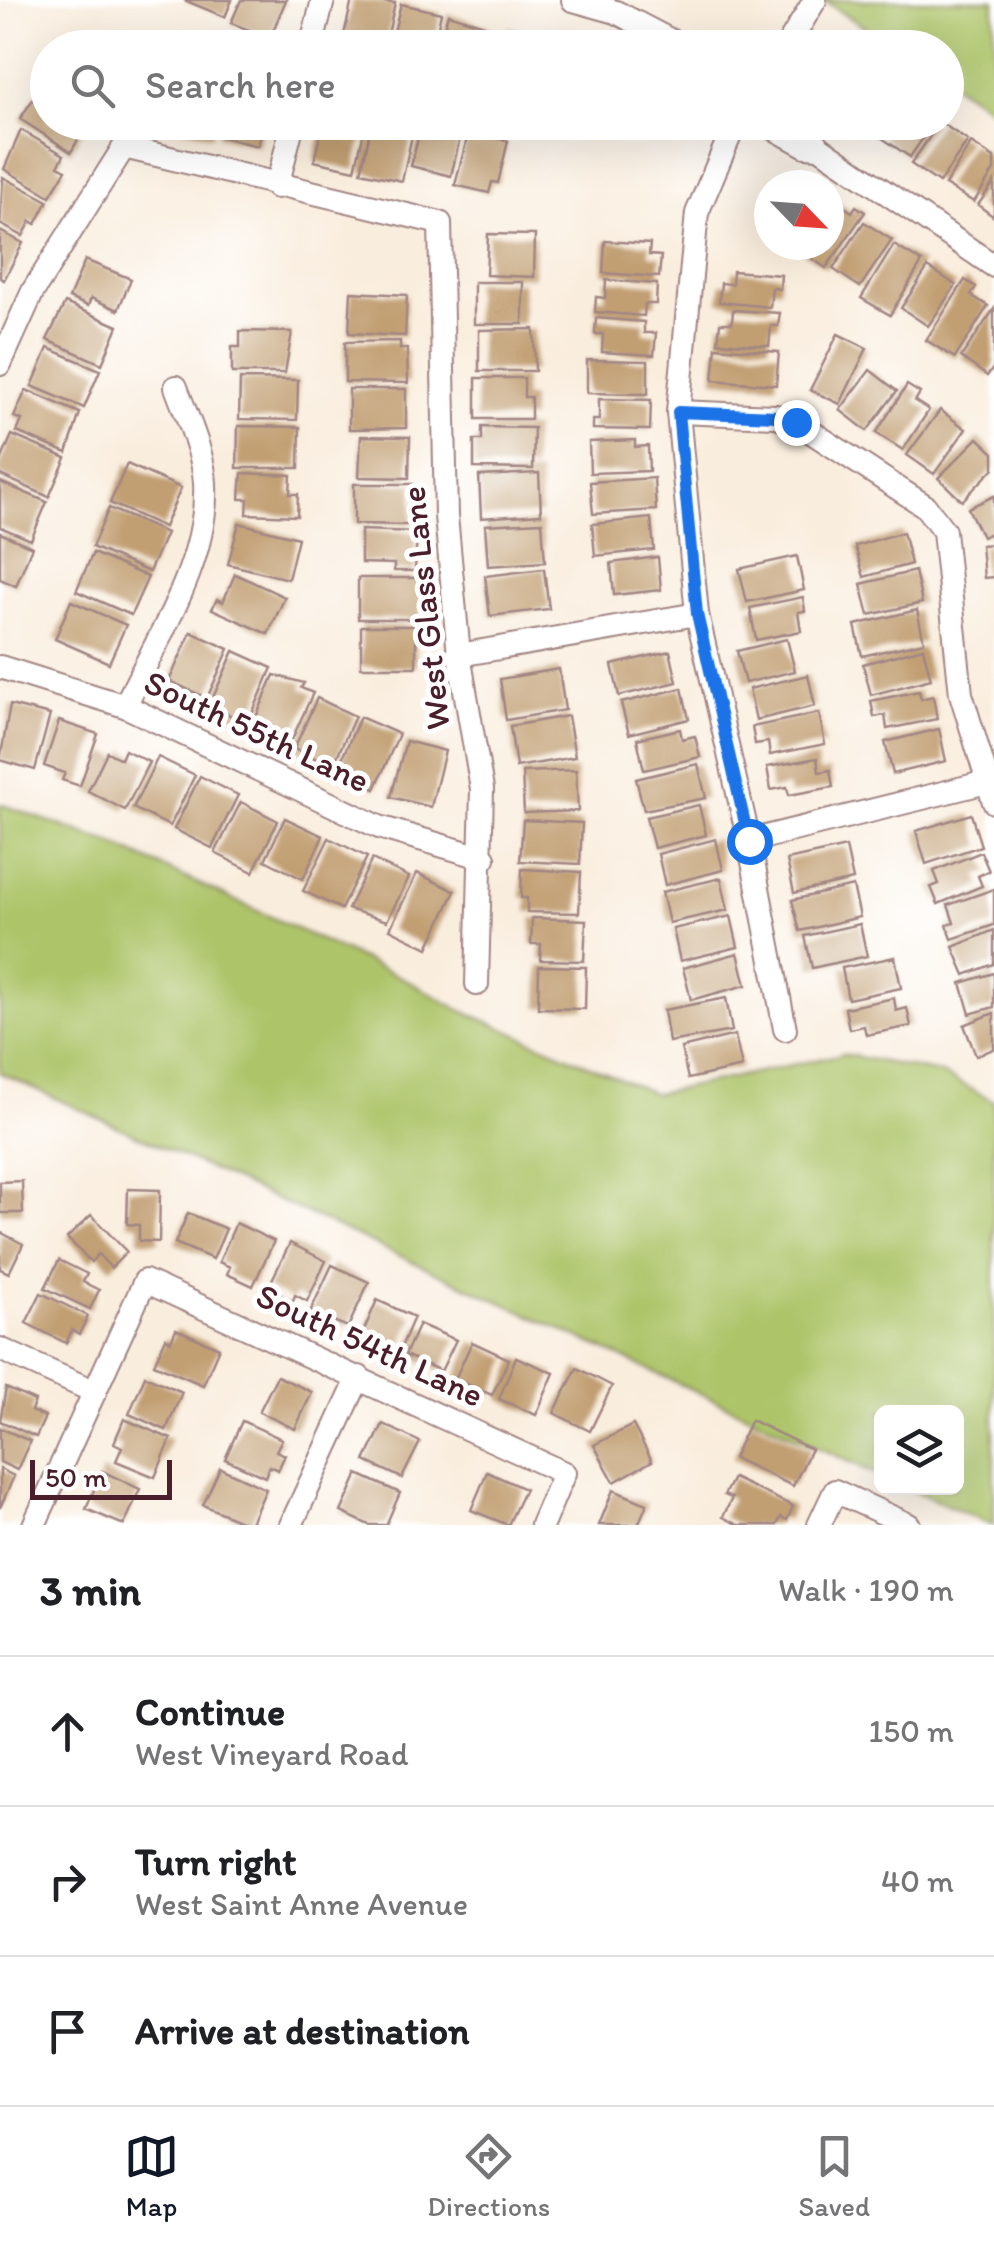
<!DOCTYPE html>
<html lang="en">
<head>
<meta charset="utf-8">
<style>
	:root { --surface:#fff; --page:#f2f2f2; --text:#202124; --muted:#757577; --line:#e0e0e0; --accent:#111827 }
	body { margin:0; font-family:Itim,sans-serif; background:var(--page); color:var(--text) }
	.controls { position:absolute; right:30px; bottom:30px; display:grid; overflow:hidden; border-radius:15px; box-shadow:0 10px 40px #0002 }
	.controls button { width:90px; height:90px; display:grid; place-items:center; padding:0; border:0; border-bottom:2px solid var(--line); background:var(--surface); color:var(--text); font:50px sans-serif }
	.compass { position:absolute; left:754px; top:170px; width:90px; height:90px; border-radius:50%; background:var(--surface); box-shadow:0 10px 40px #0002; rotate:115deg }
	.scale { position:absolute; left:30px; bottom:25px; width:142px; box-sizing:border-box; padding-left:10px; border:5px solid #4a1f2b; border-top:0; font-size:28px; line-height:35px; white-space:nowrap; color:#4a1f2b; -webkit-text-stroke:8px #fff; paint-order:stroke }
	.stop { position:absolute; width:30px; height:30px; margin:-22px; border:8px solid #1a73e8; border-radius:50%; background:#fff }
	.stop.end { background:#1a73e8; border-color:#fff; box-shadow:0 2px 10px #0008 }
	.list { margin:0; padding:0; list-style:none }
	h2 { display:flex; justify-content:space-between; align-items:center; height:130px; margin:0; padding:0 40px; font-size:42px }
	h2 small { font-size:32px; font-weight:400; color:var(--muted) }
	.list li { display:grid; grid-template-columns:65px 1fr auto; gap:30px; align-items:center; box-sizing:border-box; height:150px; padding:0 40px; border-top:2px solid var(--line) }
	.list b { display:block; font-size:38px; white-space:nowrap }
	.list p { margin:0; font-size:32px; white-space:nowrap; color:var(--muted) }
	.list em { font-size:32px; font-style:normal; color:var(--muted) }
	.icon { flex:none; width:55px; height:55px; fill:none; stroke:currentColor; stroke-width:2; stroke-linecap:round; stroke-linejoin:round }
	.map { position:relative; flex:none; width:994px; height:1525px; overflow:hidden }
	.search { position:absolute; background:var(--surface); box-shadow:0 10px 40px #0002; left:30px; right:30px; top:30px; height:110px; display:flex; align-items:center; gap:25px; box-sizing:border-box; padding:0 35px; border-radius:55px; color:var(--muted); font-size:38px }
	.sheet { height:580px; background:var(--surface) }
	nav { display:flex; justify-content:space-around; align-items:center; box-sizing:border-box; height:140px; border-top:2px solid var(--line); background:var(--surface); font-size:28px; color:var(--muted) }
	nav a { display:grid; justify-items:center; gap:5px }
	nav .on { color:var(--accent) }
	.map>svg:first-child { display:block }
	.green { fill:#adc469; stroke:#7c724a; stroke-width:2.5 }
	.building { fill:#c19f72 }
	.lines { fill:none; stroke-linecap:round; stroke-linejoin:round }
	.minor-casing { stroke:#a28684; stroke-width:26 }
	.minor { stroke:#fff; stroke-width:22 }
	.route { stroke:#1a73e8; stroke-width:12 }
	.labels { text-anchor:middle; stroke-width:10; stroke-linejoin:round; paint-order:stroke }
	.street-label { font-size:35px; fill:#4a1f2b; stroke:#fff }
</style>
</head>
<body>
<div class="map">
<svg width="994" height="1525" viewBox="0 0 994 1525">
	<rect width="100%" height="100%" fill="#fff"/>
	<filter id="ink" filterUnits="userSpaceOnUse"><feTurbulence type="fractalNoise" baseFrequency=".01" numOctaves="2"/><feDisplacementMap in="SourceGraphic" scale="20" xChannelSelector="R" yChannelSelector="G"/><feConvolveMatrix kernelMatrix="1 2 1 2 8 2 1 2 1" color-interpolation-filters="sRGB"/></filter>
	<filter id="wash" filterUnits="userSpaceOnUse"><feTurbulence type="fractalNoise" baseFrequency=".0048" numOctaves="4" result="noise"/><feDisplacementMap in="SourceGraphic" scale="40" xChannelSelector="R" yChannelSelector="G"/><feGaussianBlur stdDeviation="2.25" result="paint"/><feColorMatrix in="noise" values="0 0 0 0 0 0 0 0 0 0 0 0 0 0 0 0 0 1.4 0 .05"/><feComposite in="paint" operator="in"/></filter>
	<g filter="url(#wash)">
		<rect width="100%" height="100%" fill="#f9eddd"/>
		<g class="green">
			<path d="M823 0H994V111L947 80 946 48 895 47Z"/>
			<path d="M0 804 113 844 403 978 458 1009 655 1094 843 1054 940 1073 994 1101V1525L907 1488H956V1412H882L881 1476 0 1073Z"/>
		</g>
		<g id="blocks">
			<g class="building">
				<path d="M184 0H232L225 17Z"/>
				<path d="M241 0H286L270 38 231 23Z"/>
				<path d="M352 0 395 3 385 48H341Z"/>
				<path d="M401 4 441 13 433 48H390Z"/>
				<path d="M448 14 488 26 482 48H438Z"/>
				<path d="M508 27 534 33 531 48H489L492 33 506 36Z"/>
				<path d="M541 34 581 44 580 48H537Z"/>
				<path d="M43 84 48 87V122H88L71 152 20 119Z"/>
				<path d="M173 122H215L212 136 172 126Z"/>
				<path d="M221 122H264L258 146 217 136Z"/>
				<path d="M323 122H366L355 170 314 161Z"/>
				<path d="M372 122H415L402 181 361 172Z"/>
				<path d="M422 122 462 129 451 176 411 166Z"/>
				<path d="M892 122H934L910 157 882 138Z"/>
				<path d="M940 122 968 141 939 183 911 164Z"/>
				<path d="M21 130 64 155 58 166 66 170 50 196 4 169Z"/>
				<path d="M469 131 508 141 498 183 492 182 489 193 455 185Z"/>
				<path d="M971 143 994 158V170L974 202 945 185Z"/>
				<path d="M3 177 48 201 36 224 31 221 23 236 0 224Z"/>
				<path d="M994 182V217L978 205Z"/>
				<path d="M833 199 852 212 856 206 865 212 826 268 798 249 829 245V205Z"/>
				<path d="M864 222 892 240 860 287 833 269Z"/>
				<path d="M0 231 23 243 4 280 0 278Z"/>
				<path d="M488 234 535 235 534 277 486 275Z"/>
				<path d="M605 241 650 244 649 255 661 256 659 277 603 273Z"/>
				<path d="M894 245 922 262 890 315 861 298Z"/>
				<path d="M85 260 131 279 118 310 91 298 88 306 69 298Z"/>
				<path d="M928 267 956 285 928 326 901 308Z"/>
				<path d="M733 271 781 275 780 289 772 288 770 307 719 302 721 283 732 284Z"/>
				<path d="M606 280 657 284 656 304H645L644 316 595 312 596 297 605 298Z"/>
				<path d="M965 280 976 287 971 295 988 306 955 358 926 340Z"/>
				<rect x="474" y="282" width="49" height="42"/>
				<path d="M351 292 407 295 405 336 349 333Z"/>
				<path d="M65 303 118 326 102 364 47 340Z"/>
				<path d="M994 309V367L987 376 961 357Z"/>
				<path d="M733 310 780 313 778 326H771L769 346 718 342 720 323H732Z"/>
				<path d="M596 318 644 322V333H656L654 355 602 352 603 334H595Z"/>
				<path d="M534 329 535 371H479V330Z"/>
				<path d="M240 331 292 332 285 373H232V347H240Z"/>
				<path d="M838 334 867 348 840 404 810 390Z"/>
				<path d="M400 341V349H407L408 383 345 382V342Z"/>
				<path d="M716 347 779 352 776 385 713 380Z"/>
				<path d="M48 348 100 370 84 408 32 386Z"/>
				<path d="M587 360 648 361V394L587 393Z"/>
				<path d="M870 370 897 391 867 431 840 410Z"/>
				<path d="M476 378H524V397H531V419H476Z"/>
				<path d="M240 379 298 380 297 420 239 419Z"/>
				<path d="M907 385 920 393 915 401 929 410 903 450 876 433Z"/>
				<path d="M349 389H406V428L349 429Z"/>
				<path d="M26 390 80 413 67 453 17 432 22 420 14 417Z"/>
				<path d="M599 399 651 400 650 430 593 429V420H599Z"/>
				<path d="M940 410 966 429 934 474 907 455Z"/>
				<path d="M238 426 300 427 299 468H237Z"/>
				<path d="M482 427 534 428 533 469 474 468V440H482Z"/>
				<path d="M12 435 66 458 49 497 0 475V463Z"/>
				<path d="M361 436 410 437 409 478 359 477Z"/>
				<path d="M978 438 994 453V468L962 501 938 478Z"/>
				<path d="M635 440V447L648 446 649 471 590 473 589 442Z"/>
				<path d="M127 464 181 488 164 527 110 503Z"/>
				<path d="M242 473 291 475 290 494H298L297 516 247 514 248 499H240Z"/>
				<path d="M539 473 541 514 481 518 479 476Z"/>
				<path d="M654 478 656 510 593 514 590 482Z"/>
				<path d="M0 482 47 502 31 540 0 527Z"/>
				<path d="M354 484H413L412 525 354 524Z"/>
				<path d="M994 496V532L982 537 968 508Z"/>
				<path d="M109 508 166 533 149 572 92 547Z"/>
				<path d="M651 518 654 550 595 556 592 524Z"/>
				<path d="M542 522 545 562 488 566 485 525Z"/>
				<path d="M239 523 298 538 288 579 228 564Z"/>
				<path d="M361 530 417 532 415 571H394V564L361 563Z"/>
				<path d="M903 532 911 564 864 577 855 546Z"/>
				<path d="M0 533 32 547 16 586 0 579Z"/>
				<path d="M994 544V577L984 578 981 545Z"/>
				<path d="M93 553 148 577 131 615 76 591Z"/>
				<path d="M797 556 804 590 747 602 739 569Z"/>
				<path d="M658 557 661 590 614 595 611 563Z"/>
				<path d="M544 569 549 609 490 616 485 576Z"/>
				<path d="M915 571 922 603 869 615 861 584Z"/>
				<path d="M235 574 285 597 268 634 212 609 217 599 223 602Z"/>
				<rect x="358" y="578" width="63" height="41"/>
				<path d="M803 597 805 611 798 612 801 631 756 640 750 608Z"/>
				<path d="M71 601 126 625 109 663 55 639Z"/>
				<path d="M917 610 924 642 862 656 855 625Z"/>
				<rect x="361" y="626" width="55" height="41"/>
				<path d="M191 632 229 649 207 698 169 681Z"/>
				<path d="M787 639 795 671 745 683 737 651Z"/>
				<path d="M923 648 931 679 871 695 863 664Z"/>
				<path d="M234 651 272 668 248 723 209 706Z"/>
				<path d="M670 651 677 682 619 696 612 665Z"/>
				<path d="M559 669 565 710 506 720 500 679Z"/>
				<path d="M274 675 304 683 301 688 313 693 292 739 252 727Z"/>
				<path d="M808 675 815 706 756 720 749 689Z"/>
				<path d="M682 688 689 719 629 734 621 703Z"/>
				<path d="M919 691 921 699 933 696 937 719 887 729 885 715 874 717 871 701Z"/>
				<path d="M317 698 355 716 333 766 294 749Z"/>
				<path d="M10 705 50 715 35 770 0 760Z"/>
				<path d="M819 713 825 744 770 755 768 742 755 744 752 727Z"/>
				<path d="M568 716 575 757 516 767 510 726Z"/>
				<path d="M360 717 399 734 375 789 336 772Z"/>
				<path d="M59 721 98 734 80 786 62 780 65 773 44 766Z"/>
				<path d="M680 729 682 739 695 736 700 757 644 770 637 739Z"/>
				<path d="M939 729 946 761 893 774 885 742Z"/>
				<path d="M406 741 445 751 431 807 391 797Z"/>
				<path d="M125 750 149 762 125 810 88 791 107 752 121 759Z"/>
				<path d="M158 757 195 775 170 826 133 808Z"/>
				<path d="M817 758 819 772 830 770 833 787 789 795 787 787 771 790 767 767Z"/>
				<path d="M698 764 706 798 644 810 636 779Z"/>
				<path d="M576 770 578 811 524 813 522 772Z"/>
				<path d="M200 776 238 795 212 848 174 829Z"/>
				<path d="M241 802 278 821 253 872 215 853Z"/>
				<path d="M699 805 706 835 654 848 646 817Z"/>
				<path d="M971 814 981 846 926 864 916 831Z"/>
				<path d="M285 818 323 836 303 879 265 860Z"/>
				<path d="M523 820 582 823 580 864 520 861Z"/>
				<path d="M329 838 367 857 341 909 303 891Z"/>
				<path d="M716 839 723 870 665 885 658 854Z"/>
				<path d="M846 847 853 880 794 893 787 860Z"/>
				<path d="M981 852 989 871 978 876 982 886 938 904 931 887 939 884 934 871Z"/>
				<path d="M372 859 409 877 387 921 348 909Z"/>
				<path d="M522 869 581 872 579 913 527 912V898H521Z"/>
				<path d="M417 873 455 891 428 948 390 929Z"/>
				<path d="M721 878 728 910 669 923 662 892Z"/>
				<path d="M853 886 860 917 800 931 792 900Z"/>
				<path d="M994 889V925L952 939 947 925 954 923 948 905Z"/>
				<path d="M731 916 738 947 680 961 673 929Z"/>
				<path d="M532 918 586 920 584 961 540 960 541 944H531Z"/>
				<path d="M860 924 867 956 812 968 805 936Z"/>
				<path d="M994 930V964L965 975 953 947Z"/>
				<path d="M738 953 746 985 691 1000 683 968Z"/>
				<path d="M895 957 901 988 848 999 842 968Z"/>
				<path d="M539 966 586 967 585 1009 538 1008Z"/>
				<path d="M994 973V1007L970 1014 961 983Z"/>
				<path d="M726 998 732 1031 669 1042 664 1010Z"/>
				<path d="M894 998 896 1011 907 1008 911 1026 866 1035 864 1026 849 1029 845 1008Z"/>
				<path d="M994 1013V1049L976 1056 964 1025Z"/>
				<path d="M735 1035 742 1067 688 1079 681 1048Z"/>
				<path d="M22 1181 23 1213H0V1182Z"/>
				<path d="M128 1189 160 1190 159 1242 139 1241V1225L127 1224Z"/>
				<path d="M188 1213 226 1229 213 1259 175 1243Z"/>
				<path d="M91 1215 127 1252 111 1268 98 1254 91 1262 67 1238Z"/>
				<path d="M236 1223 274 1241 253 1286 227 1274 230 1267 219 1262Z"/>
				<path d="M0 1232 23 1244 9 1273 0 1269Z"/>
				<path d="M290 1243 326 1261 307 1301 295 1295 293 1301 268 1288Z"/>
				<path d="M59 1260 87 1274 83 1282 99 1290 90 1309 45 1288Z"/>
				<path d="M332 1265 369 1282 348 1327 310 1312Z"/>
				<path d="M41 1293 88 1316 79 1334 72 1330 66 1343 26 1323Z"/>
				<path d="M377 1300 414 1317 398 1354 361 1337Z"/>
				<path d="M419 1324 456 1340 441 1371 405 1355Z"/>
				<path d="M176 1329 219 1348 203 1385 154 1364 166 1338 171 1341Z"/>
				<path d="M472 1342 509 1359 492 1395 455 1379Z"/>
				<path d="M516 1357 554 1373 536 1415 499 1399Z"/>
				<path d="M577 1368 612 1386 590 1431 554 1413Z"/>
				<path d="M145 1376 182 1392 166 1430 129 1414Z"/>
				<path d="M277 1376 312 1392 295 1429 259 1412Z"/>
				<path d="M6 1388 35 1401 31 1411 45 1417 36 1437 0 1421Z"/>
				<path d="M124 1419 171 1439 155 1477 116 1461 122 1447 114 1443Z"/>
				<path d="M751 1420 811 1449 793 1486 733 1458Z"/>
				<path d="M242 1421 282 1439 276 1451 285 1455 278 1470 269 1466 265 1477 225 1459Z"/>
				<path d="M383 1424 420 1442 402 1478 365 1461Z"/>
				<path d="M633 1425 652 1461 614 1482 594 1445Z"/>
				<path d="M0 1428 30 1441 17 1470 0 1462Z"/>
				<path d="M220 1468 266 1489 250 1525 203 1505Z"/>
				<path d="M0 1469 14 1476 0 1508Z"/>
				<path d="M102 1471 140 1489 124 1525 86 1509Z"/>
				<path d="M487 1472 525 1489 508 1525 471 1510Z"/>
				<path d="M358 1474 400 1493 386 1525H369L341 1512Z"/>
				<path d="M733 1478 793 1506 787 1520 781 1517 777 1525H739L723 1517 732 1498 724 1495Z"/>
				<path d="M613 1490 647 1504 638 1525H599Z"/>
			</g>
		</g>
	</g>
	<g filter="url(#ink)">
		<use href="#blocks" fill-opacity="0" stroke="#a28684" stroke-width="2.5"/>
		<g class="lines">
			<defs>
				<g id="minor">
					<path d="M573 0 616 12 685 48"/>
					<path d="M311 48 323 0"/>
					<path d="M786 48 815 0"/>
					<path d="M803 122 819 147"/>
					<path d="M768 125 806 146 819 147 994 266"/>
					<path d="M734 126 697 213 678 412 697 614 749 841 785 1029"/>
					<path d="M277 187 293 122"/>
					<path d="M0 364 33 291 124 147 440 223 446 516 459 655 482 789 477 984"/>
					<path d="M678 412 776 416 796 422 925 506 944 531 961 694 994 802"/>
					<path d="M459 655 697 614"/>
					<path d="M0 667 125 706 379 827 484 858"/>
					<path d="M125 706C157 638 209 561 205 483 203 450 187 418 176 387"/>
					<path d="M749 841 987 782"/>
					<path d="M0 1349 95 1392"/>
					<path d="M34 1525 145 1281 564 1473 542 1525"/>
					<path d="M291 1525 359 1377"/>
					<path d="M819 1525 835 1491 909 1525"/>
				</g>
			</defs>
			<use href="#minor" class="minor-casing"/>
			<use href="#minor" class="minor"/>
		</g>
	</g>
	<g class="lines" filter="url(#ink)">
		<path class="route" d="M749 841 697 614 678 412 776 416 796 422"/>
	</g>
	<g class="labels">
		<g class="street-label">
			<text transform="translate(425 608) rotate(-96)" y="12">West Glass Lane</text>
			<text transform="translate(257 731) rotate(25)" y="12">South 55th Lane</text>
			<text transform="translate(370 1345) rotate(25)" y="12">South 54th Lane</text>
		</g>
	</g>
</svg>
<div class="controls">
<button><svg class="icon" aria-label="layers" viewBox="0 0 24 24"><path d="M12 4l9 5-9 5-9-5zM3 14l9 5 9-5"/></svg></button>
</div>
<svg class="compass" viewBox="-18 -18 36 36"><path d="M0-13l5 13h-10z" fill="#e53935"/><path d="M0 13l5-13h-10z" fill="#757577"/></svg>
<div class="scale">50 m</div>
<div class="stop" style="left:749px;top:841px"></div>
<div class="stop end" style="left:796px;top:422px"></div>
<div class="search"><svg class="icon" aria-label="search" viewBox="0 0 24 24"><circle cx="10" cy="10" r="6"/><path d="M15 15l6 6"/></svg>Search here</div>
</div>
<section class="sheet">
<h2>3 min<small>Walk · 190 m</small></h2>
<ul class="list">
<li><svg class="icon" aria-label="ahead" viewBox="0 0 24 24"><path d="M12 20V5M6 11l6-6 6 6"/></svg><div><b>Continue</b><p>West Vineyard Road</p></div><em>150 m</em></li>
<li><svg class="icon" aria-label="right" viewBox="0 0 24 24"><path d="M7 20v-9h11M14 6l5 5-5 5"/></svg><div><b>Turn right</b><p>West Saint Anne Avenue</p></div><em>40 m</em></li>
<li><svg class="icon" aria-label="arrive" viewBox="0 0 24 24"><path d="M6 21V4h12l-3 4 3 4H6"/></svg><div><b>Arrive at destination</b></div></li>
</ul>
</section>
<nav>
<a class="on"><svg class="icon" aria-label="map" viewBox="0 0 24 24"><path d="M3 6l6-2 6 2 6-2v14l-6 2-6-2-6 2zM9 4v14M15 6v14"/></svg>Map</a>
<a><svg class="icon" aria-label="directions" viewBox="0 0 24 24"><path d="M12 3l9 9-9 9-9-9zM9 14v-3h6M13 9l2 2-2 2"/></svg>Directions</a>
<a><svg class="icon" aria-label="saved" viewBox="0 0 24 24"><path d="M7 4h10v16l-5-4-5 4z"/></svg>Saved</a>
</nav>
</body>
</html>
